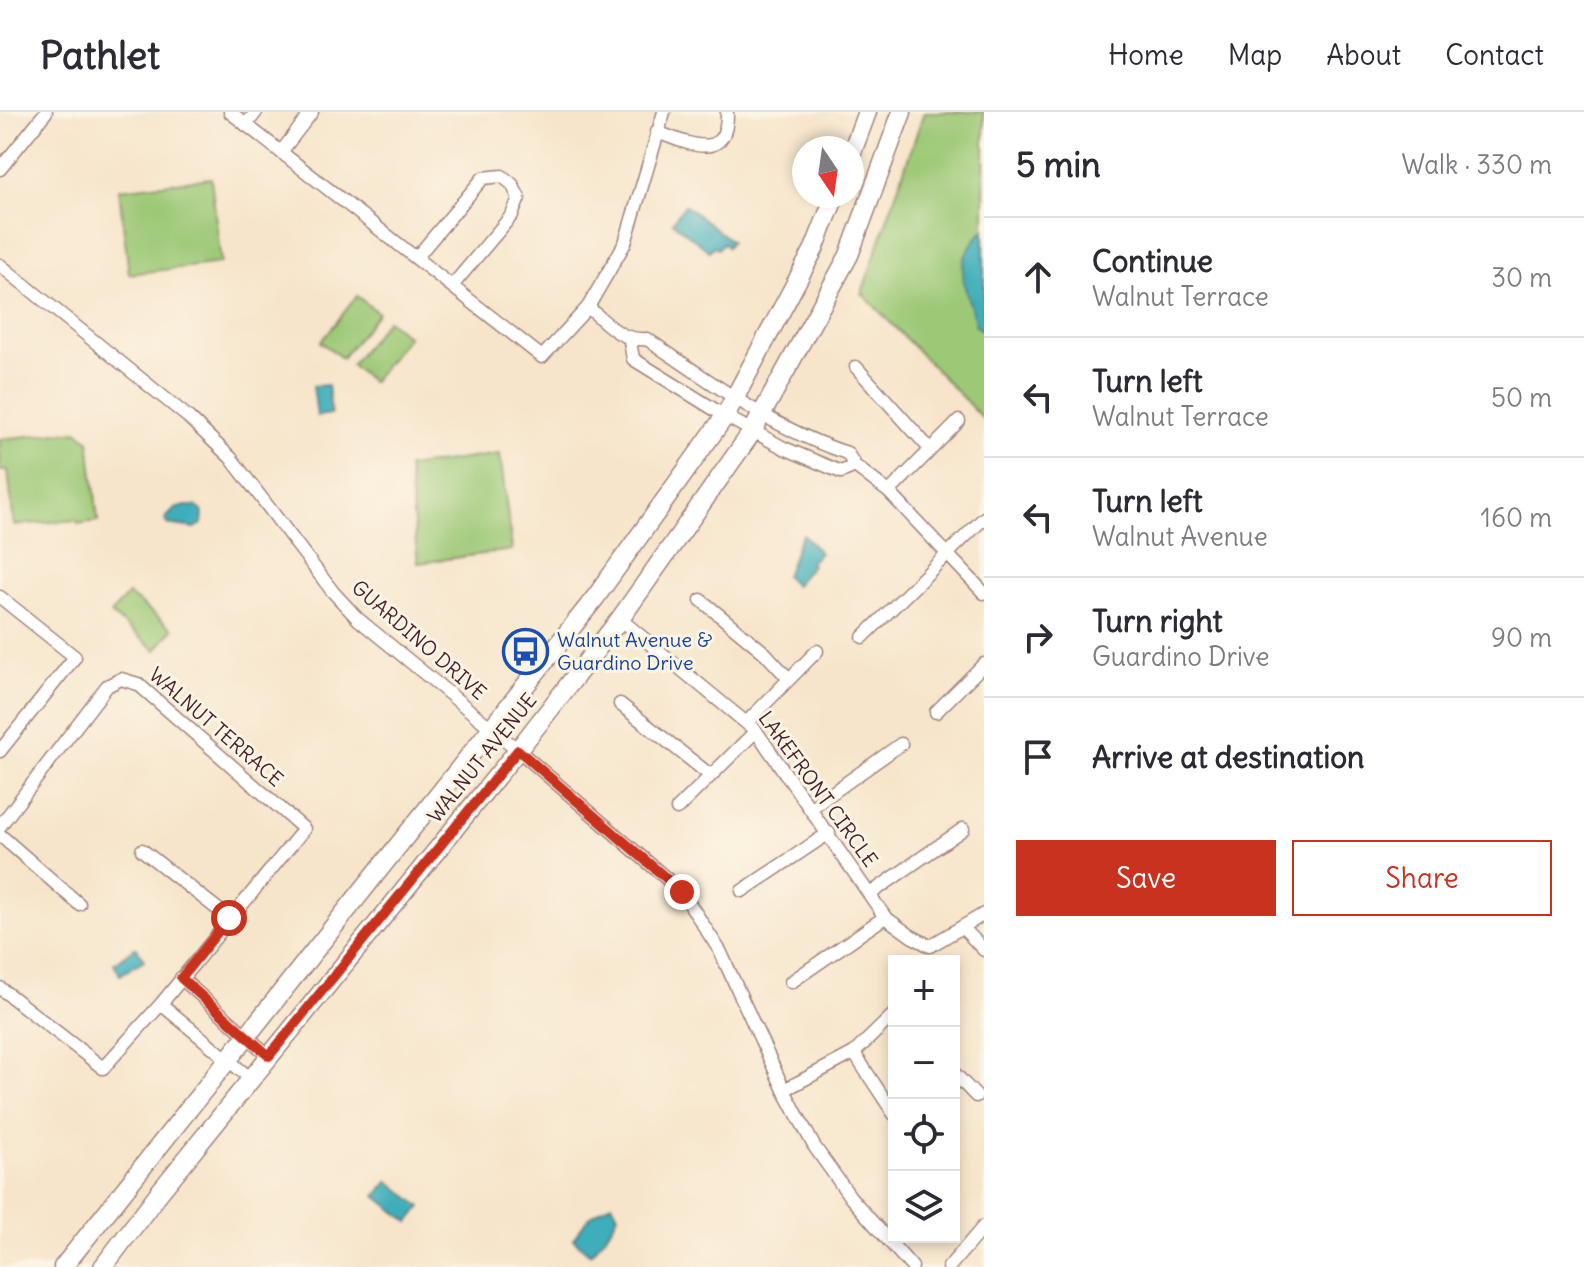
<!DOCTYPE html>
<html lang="en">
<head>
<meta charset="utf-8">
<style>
	:root { --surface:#fff; --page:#f7f7f7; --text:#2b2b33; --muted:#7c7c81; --line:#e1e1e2; --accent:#c8321e }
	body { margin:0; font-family:Delius,sans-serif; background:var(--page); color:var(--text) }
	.controls { position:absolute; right:24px; bottom:24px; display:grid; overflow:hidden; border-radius:0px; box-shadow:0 4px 12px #0003 }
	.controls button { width:72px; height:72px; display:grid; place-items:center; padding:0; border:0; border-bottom:2px solid var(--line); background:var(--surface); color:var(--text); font:40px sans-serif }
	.compass { position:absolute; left:792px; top:24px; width:72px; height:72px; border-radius:50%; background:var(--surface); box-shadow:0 4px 12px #0003; rotate:167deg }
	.stop { position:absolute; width:24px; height:24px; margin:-18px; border:6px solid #c8321e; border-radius:50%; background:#fff }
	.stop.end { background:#c8321e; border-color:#fff; box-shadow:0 2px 8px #0008 }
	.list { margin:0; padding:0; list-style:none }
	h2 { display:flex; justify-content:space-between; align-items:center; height:104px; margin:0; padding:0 32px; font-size:34px }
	h2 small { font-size:26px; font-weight:400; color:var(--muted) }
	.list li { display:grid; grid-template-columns:52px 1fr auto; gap:24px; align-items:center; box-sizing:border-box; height:120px; padding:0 32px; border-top:2px solid var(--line) }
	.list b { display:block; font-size:30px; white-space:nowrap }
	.list p { margin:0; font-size:26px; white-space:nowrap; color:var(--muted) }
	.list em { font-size:26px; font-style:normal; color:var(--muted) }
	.actions { display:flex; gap:16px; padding:24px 32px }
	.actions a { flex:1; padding:18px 0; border:2px solid var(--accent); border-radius:0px; text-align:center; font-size:28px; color:var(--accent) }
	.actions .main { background:var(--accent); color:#fff }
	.icon { flex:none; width:44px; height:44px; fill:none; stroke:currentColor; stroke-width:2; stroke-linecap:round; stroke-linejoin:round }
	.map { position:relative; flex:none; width:984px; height:1155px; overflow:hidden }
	header { display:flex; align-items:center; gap:48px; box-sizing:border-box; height:112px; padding:0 40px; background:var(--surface); border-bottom:2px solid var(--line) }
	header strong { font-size:38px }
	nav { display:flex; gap:44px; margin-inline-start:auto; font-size:28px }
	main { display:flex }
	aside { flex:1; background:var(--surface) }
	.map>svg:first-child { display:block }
	.green { fill:#9dc977; stroke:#747451; stroke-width:2 }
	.water { fill:#3eaeba; stroke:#446672; stroke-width:2 }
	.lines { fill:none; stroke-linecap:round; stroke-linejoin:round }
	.minor-casing { stroke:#a0827b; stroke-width:15 }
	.secondary-casing { stroke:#a0827b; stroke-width:21 }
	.minor { stroke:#fff; stroke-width:12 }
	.secondary { stroke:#fff; stroke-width:18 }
	.route { stroke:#c8321e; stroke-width:10 }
	.labels { text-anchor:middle; stroke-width:6; stroke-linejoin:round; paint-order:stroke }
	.street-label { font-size:20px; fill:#4a1f2b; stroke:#fcf5e5 }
	.transit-label { font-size:20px; fill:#164399; stroke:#fcf5e5; text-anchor:start }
</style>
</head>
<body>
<header>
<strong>Pathlet</strong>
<nav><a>Home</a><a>Map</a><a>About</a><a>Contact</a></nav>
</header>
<main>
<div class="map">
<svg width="984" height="1155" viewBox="0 0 984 1155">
	<rect width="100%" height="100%" fill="#fcf5e5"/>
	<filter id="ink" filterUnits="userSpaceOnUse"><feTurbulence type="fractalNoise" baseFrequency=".0125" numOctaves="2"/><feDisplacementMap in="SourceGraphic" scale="16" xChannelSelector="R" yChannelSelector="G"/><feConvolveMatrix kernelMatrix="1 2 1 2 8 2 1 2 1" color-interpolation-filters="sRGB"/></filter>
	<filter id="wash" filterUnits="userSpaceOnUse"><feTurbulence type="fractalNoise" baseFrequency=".006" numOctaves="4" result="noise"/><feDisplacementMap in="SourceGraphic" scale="32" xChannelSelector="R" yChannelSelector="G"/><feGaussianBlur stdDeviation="1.8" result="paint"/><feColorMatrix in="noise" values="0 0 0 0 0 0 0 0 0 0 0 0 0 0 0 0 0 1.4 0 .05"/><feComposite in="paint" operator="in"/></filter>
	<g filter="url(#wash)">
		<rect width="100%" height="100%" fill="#f7e5cb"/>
		<g class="green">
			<path d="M924 0H984V308L862 181Z"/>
			<path d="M211 66 221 151 129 162 119 77Z"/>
			<path d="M357 184 378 201 342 246 321 230Z"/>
			<path d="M387 208 408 224 372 270 351 253Z"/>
			<path d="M77 319 89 328 98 409 78 412 77 408 14 413 8 358 0 359V327Z"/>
			<path d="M500 342 512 438 418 451 408 355Z"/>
			<path d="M128 482 173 517 156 538 111 502Z"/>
		</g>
		<g class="water">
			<path d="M685 93 731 129 727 135 723 131 718 137 714 134 709 139 672 110Z"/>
			<path d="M984 118V219L976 214C967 174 948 153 984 118Z"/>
			<path d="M328 273 331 302 317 304 313 274Z"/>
			<path d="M186 394H196L203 400 202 412 195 416 167 412 165 407 175 397Z"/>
			<path d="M803 422 820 441 810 450 812 453 795 473 785 463C794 451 794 433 803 422Z"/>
			<path d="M134 836H137L144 848 120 863 114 851Z"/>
			<path d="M389 1069 421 1095 409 1110 376 1084Z"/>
			<path d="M612 1091 618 1103C611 1118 602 1130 590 1142L573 1127 588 1106Z"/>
		</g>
	</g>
	<g filter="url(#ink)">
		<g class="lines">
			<defs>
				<g id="minor">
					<path d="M230 0 542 245 588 195 625 131 664 0"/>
					<path d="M246 13 256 0"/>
					<path d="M657 20C687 31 728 52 727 0"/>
					<path d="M281 40 312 0"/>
					<path d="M0 57 46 0"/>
					<path d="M416 146 483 66 502 64 512 72 519 86 512 103 452 174"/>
					<path d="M0 153 188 305 231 346 333 480 358 507 518 638 682 780 720 839 784 978 814 1034 851 1086 912 1155"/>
					<path d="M588 195C608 212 620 229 647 227 711 270 773 317 847 341L855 354 889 380 984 481"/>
					<path d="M630 229 633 247 725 304 784 336 841 360 855 354"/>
					<path d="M856 255 930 337"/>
					<path d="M889 380 959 309"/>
					<path d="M0 485 75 545 0 639"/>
					<path d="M701 488 765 541 789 567"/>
					<path d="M620 507 756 619 885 805 911 824 930 834 984 802"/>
					<path d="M863 525 984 406"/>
					<path d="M620 592 710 663"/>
					<path d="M936 600 984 552"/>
					<path d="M747 610 817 539"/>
					<path d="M811 696 901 632"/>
					<path d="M677 697 756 619"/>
					<path d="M0 714 107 574 121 567 138 572 304 717 161 892 103 956 0 876"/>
					<path d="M0 723 79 792"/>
					<path d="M142 738 229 806"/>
					<path d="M742 779 829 721"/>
					<path d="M870 782 963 717"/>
					<path d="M963 816 984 838"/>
					<path d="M181 866 269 944"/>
					<path d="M791 870 885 805"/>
					<path d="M161 892 251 967"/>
					<path d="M854 941 894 1002"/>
					<path d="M954 961 976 984"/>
					<path d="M784 978 854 941 894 902"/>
					<path d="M949 1155 984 1114"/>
				</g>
				<g id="secondary">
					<path d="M852 40 867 0"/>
					<path d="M63 1155 595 486 725 304 814 137 835 84"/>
					<path d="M103 1155 158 1082 518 638 620 507 752 320 849 143 902 0"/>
				</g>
			</defs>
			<use href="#minor" class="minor-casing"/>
			<use href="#secondary" class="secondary-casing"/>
			<use href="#minor" class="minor"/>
			<use href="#secondary" class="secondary"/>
		</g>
	</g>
	<g class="lines" filter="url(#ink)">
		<path class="route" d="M229 806 181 866 269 944 518 638 682 780"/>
	</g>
	<defs>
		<symbol id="bus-ring" viewBox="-11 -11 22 22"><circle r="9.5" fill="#fcf5e5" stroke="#1a4fb4" stroke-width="1.5"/><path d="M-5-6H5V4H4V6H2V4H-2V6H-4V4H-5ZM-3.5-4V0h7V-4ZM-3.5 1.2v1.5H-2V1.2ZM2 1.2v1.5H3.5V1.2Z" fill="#1a4fb4"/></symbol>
	</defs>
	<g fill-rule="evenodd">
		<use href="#bus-ring" x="500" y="514" width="51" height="51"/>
	</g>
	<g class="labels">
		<g class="street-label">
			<text transform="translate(419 528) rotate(41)" y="7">GUARDINO DRIVE</text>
			<text transform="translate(216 615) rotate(41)" y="7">WALNUT TERRACE</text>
			<text transform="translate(482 646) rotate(-51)" y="7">WALNUT AVENUE</text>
			<text transform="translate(818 677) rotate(54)" y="7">LAKEFRONT CIRCLE</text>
		</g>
		<g class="transit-label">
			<text x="557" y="535">Walnut Avenue &amp;<tspan x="557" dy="23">Guardino Drive</tspan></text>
		</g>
	</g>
</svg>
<div class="controls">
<button>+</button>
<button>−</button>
<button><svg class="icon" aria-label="locate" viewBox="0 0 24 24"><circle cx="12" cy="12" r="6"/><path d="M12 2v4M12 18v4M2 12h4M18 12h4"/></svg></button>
<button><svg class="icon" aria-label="layers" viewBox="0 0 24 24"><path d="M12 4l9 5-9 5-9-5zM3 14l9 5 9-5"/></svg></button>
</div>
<svg class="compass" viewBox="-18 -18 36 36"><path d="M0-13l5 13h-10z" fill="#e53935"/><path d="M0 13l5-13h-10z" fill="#7c7c81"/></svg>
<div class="stop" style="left:229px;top:806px"></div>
<div class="stop end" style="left:682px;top:780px"></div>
</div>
<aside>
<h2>5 min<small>Walk · 330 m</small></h2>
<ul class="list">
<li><svg class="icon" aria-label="ahead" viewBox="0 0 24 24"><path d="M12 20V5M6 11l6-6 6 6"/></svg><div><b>Continue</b><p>Walnut Terrace</p></div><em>30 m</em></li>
<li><svg class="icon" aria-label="left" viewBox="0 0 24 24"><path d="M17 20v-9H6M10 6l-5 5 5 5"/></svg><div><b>Turn left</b><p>Walnut Terrace</p></div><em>50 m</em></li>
<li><svg class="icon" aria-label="left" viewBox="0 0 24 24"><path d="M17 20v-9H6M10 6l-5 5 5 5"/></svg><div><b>Turn left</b><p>Walnut Avenue</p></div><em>160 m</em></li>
<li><svg class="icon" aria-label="right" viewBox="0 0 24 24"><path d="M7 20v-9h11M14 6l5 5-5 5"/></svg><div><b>Turn right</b><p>Guardino Drive</p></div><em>90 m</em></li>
<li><svg class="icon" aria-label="arrive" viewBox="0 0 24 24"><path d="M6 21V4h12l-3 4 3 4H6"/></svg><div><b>Arrive at destination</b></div></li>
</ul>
<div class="actions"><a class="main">Save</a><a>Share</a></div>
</aside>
</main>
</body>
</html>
